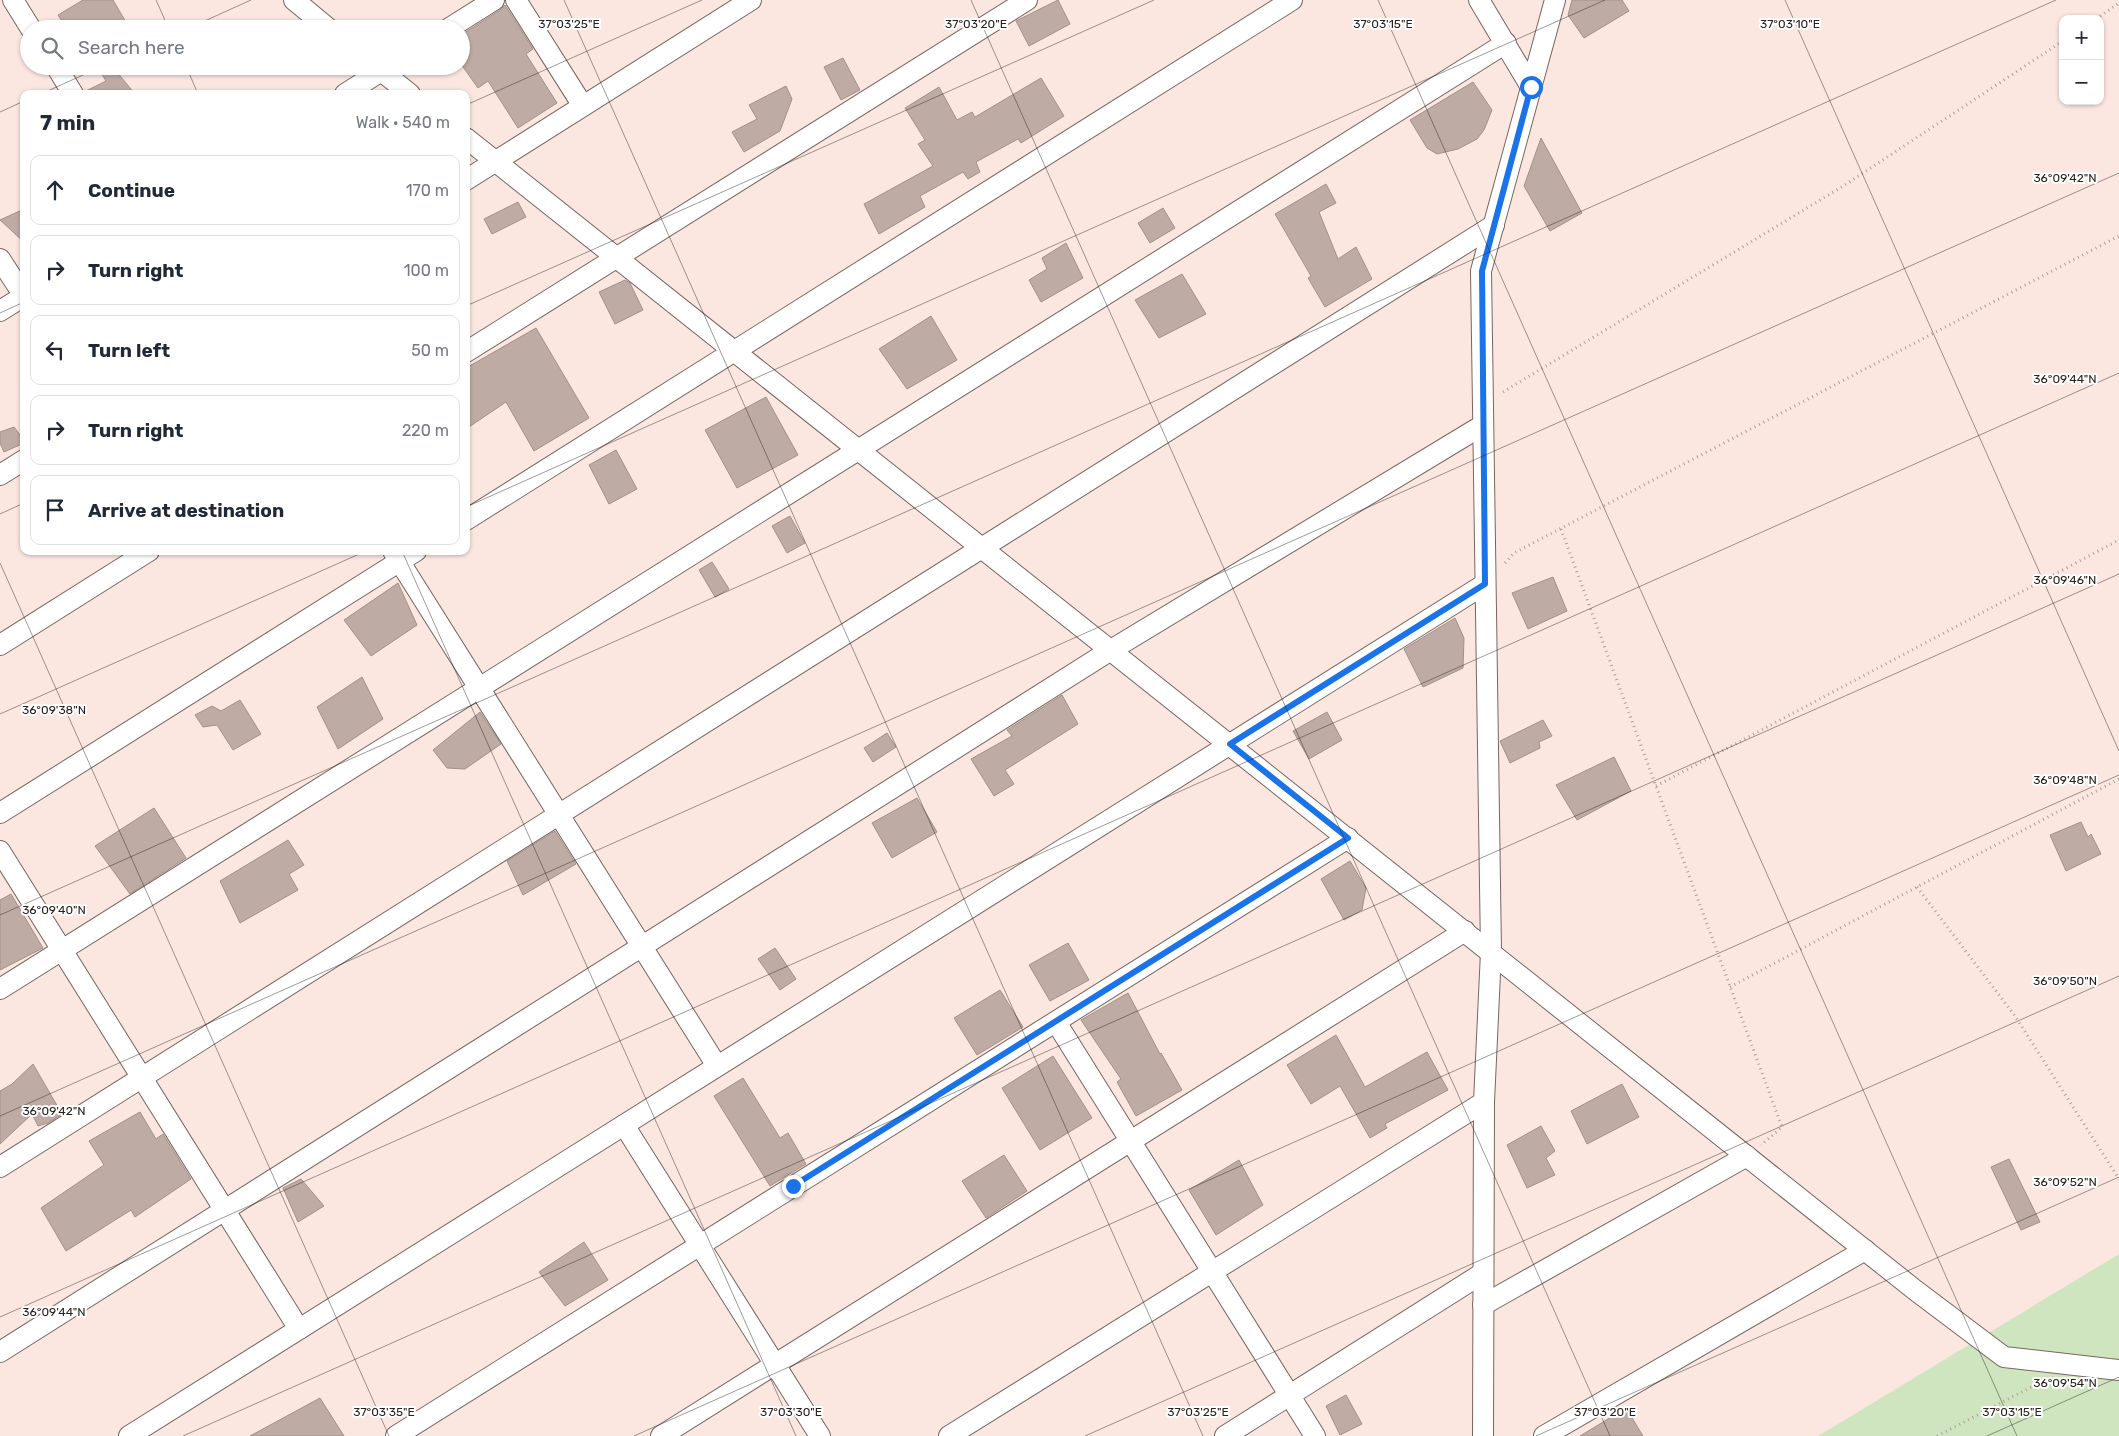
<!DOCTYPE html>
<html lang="en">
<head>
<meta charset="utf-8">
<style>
	:root { --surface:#fff; --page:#f2f2f3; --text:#1f2937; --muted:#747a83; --line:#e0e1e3 }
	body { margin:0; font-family:Rubik,sans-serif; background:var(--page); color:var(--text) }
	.controls { position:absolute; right:15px; top:15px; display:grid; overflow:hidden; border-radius:10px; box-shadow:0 1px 4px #0004 }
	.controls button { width:45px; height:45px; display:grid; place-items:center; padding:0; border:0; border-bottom:1px solid var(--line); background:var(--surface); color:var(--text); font:25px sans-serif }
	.stop { position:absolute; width:15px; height:15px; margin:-11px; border:4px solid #1a73e8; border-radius:50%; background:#fff }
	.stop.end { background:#1a73e8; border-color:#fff; box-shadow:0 1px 5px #0008 }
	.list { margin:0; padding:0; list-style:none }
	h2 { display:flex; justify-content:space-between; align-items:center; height:65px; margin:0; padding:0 20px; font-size:21px }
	h2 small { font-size:16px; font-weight:400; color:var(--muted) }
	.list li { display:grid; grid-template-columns:32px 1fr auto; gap:15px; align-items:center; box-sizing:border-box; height:70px; margin:0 10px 10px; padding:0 10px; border:1px solid var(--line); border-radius:10px }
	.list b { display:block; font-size:19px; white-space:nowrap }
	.list em { font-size:16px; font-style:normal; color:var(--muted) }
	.icon { flex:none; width:28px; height:28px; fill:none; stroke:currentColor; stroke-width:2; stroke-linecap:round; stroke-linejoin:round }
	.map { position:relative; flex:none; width:2119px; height:1436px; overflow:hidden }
	.search { position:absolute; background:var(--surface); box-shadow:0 1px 4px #0004; left:20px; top:20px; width:450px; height:55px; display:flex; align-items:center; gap:12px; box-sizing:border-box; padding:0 18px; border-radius:28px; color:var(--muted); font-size:19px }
	.panel { position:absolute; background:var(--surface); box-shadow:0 1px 4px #0004; left:20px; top:90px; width:450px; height:465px; border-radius:10px }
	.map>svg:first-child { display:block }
	.green { fill:#cfe5c0 }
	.building { fill:#beaca4; stroke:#a29089 }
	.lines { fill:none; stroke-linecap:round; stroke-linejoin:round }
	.minor-casing { stroke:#776660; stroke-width:22 }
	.path { stroke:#ae9f99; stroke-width:3; stroke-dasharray:1 4; stroke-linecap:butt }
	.minor { stroke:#fff; stroke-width:20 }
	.route { stroke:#1a73e8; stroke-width:6 }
	.ticks { fill:none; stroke:#28211e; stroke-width:1; stroke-opacity:0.45 }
	.ticks-label { font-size:12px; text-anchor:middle; fill:#28211e; stroke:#fff; stroke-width:4; stroke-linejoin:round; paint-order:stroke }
</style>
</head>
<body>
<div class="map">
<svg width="2119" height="1436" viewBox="0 0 2119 1436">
	<rect width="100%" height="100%" fill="#fbe7e0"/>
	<path class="green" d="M2119 1254V1436H1818Z"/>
	<g class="building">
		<path d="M83 0H113L130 29H67L58 15Z"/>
		<path d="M1058 0 1070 24 1029 46 1016 21Z"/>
		<path d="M1572 0H1622L1629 11 1584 38 1568 15Z"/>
		<path d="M505 5 533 49 526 54 557 103 518 128 488 81 478 88 461 64V35L500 10Z"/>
		<path d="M843 58 860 90 841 100 824 67Z"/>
		<path d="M97 66H112L135 94H85L84 92 106 81Z"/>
		<path d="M1041 78 1064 116 1021 143 1018 139 976 162 980 172 968 179 963 172 920 196 925 207 879 234 864 204 933 166 918 144 925 140 905 108 939 87 957 120 972 112 975 117Z"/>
		<path d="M1473 82 1492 110 1484 130 1477 139 1458 149 1437 154 1427 148 1410 120Z"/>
		<path d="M786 86 792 99 780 131 744 152 732 132 757 119 749 105Z"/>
		<path d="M1541 138 1582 213 1550 231 1524 186Z"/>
		<path d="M1326 184 1336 203 1319 212 1338 259 1356 247 1372 279 1325 307 1308 278 1311 276 1275 214Z"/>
		<path d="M518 202 526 217 492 234 484 219Z"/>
		<path d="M1163 208 1175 228 1150 243 1138 223Z"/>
		<path d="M24 209V242L0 220Z"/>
		<path d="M1066 243 1083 278 1041 302 1029 280 1047 269 1042 258Z"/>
		<path d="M1182 274 1206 314 1159 338 1135 300Z"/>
		<path d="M625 280 630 283 643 310 615 324 599 292Z"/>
		<path d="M931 316 957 360 907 389 879 349Z"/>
		<path d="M536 328 589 418 534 451 506 402 466 429V368Z"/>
		<path d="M766 397 798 455 737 488 705 430Z"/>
		<path d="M14 427 24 440V443L4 452 0 443V432Z"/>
		<path d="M616 450 637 489 609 504 589 465Z"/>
		<path d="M790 516 805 543 787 553 772 526Z"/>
		<path d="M712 562 729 589 715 597 699 570Z"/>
		<path d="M1553 577 1567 611 1528 629 1512 593Z"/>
		<path d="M398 583 417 625 371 656 344 620Z"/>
		<path d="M1455 618 1464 638 1463 668 1423 687 1404 649Z"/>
		<path d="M362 677 383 719 338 749 317 707Z"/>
		<path d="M1062 695 1078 724 1005 770 1014 784 994 796 971 759 1012 736 1007 730Z"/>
		<path d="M240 700 261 734 233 750 217 725 203 727 195 715 212 706 221 711Z"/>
		<path d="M480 712 501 744 465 769 447 768 433 750Z"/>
		<path d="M1327 712 1342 740 1309 759 1293 731Z"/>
		<path d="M1543 720 1552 736 1539 742 1540 748 1510 763 1500 741Z"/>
		<path d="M887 733 896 747 873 762 864 748Z"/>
		<path d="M1614 757 1631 791 1577 820 1556 785Z"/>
		<path d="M917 798 937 832 892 858 872 823Z"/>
		<path d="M154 808 186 858 130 894 95 846Z"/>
		<path d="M2081 822 2088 837 2091 834 2101 854 2066 871 2050 835Z"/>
		<path d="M555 831 576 864 523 895 507 861Z"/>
		<path d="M288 840 304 865 289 874 298 890 240 923 220 881Z"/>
		<path d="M1350 861 1366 888 1362 910 1344 920 1321 879Z"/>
		<path d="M11 894 43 948 0 970V900Z"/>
		<path d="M1068 943 1089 980 1050 1001 1029 965Z"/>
		<path d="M775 948 796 979 780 990 758 959Z"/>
		<path d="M1000 990 1023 1027 977 1055 954 1018Z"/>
		<path d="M1128 993 1160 1054 1161 1053 1182 1090 1136 1116 1117 1082 1121 1079 1081 1020Z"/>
		<path d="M1336 1035 1365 1087 1427 1052 1448 1090 1385 1124 1387 1128 1370 1138 1340 1086 1311 1104 1287 1065Z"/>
		<path d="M1053 1056 1092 1118 1040 1150 1002 1088Z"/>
		<path d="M33 1064 62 1114 48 1123 38 1126 32 1114 0 1144V1091L12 1084Z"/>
		<path d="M743 1078 780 1138 788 1133 806 1164 770 1186 714 1096Z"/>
		<path d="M1622 1084 1639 1117 1587 1144 1571 1111Z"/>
		<path d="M140 1112 156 1139 163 1134 191 1179 135 1217 131 1210 66 1251 41 1208 104 1165 89 1141Z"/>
		<path d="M1541 1126 1555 1151 1546 1158 1555 1175 1527 1188 1507 1145Z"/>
		<path d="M1004 1155 1027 1191 986 1218 962 1181Z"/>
		<path d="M2009 1159 2040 1222 2021 1230 1991 1167Z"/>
		<path d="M1239 1160 1263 1205 1216 1235 1189 1190Z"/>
		<path d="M301 1179 324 1206 298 1222 283 1188Z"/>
		<path d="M584 1242 608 1280 565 1306 539 1272Z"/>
		<path d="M1346 1395 1362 1424 1340 1435 1326 1406Z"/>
		<path d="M320 1398 344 1436H250Z"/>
		<path d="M1626 1408 1643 1436H1580Z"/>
	</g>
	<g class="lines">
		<defs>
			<g id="minor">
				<path d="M13 0 31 29"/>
				<path d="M294 0 329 29"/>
				<path d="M516 0 583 106"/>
				<path d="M1479 0 1531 87"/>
				<path d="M448 29 494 0"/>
				<path d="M56 66 73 94"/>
				<path d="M375 66 410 94"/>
				<path d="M345 94 389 66"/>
				<path d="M466 138 1915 1290 2004 1357 2119 1370"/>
				<path d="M466 180 751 0"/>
				<path d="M0 259 24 296"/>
				<path d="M0 311 24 296"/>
				<path d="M466 352 1027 0"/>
				<path d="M0 475 24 460"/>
				<path d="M466 520 1292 0"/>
				<path d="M393 551 717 1066"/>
				<path d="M0 645 149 551"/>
				<path d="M0 813 416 551"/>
				<path d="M0 851 299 1329"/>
				<path d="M0 989 1506 43"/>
				<path d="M1056 1022 1315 1436"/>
				<path d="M624 1125 820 1436"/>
				<path d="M0 1167 1494 225"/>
				<path d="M1483 1305 1747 1156"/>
				<path d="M0 1352 1111 650 1483 425"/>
				<path d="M129 1436 1485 584"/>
				<path d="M396 1436 1348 838"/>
				<path d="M661 1436 1465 931"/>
				<path d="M949 1436 1484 1102"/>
				<path d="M1225 1436 1483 1273"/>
				<path d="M1483 1436 1484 1102 1491 952 1481 271 1555 0"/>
				<path d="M1544 1436 1865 1250"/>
			</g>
		</defs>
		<use href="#minor" class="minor-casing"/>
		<g class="path">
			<path d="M2096 19 2119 3"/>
			<path d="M1503 392 1845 185 2063 41"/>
			<path d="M1561 529 1782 1127 1761 1145"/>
			<path d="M1505 563 1514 553 2119 236"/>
			<path d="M1656 786 2119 540"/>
			<path d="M1917 887 2015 1016 2119 1179"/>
			<path d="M1730 987 2119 779"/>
			<path d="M1937 1436 2041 1382"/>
		</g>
		<use href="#minor" class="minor"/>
	</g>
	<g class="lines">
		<path class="route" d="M793 1186 1348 838 1230 744 1485 584 1482 271 1531 87"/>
	</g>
	<path class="ticks" d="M156 0 169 29M564 0 1203 1436M971 0 1610 1436M1378 0 2017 1436M1785 0 2119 751M187 29 251 0M186 66 198 94M41 94 103 66M466 105 702 0M0 112 24 101M466 306 1154 0M0 313 24 302M466 507 1605 0M0 514 24 503M402 551 796 1436M0 563 389 1436M0 714 366 551M0 915 2056 0M0 1116 2119 173M0 1317 2119 373M183 1436 2119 574M634 1436 2119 775M1085 1436 2119 976M1536 1436 2119 1177M1987 1436 2119 1377"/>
	<g class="ticks-label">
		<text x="569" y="28">37°03'25"E</text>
		<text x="976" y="28">37°03'20"E</text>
		<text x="1383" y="28">37°03'15"E</text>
		<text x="1790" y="28">37°03'10"E</text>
		<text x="2065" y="182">36°09'42"N</text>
		<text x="2065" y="383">36°09'44"N</text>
		<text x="2065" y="584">36°09'46"N</text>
		<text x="54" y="714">36°09'38"N</text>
		<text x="2065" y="784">36°09'48"N</text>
		<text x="54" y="914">36°09'40"N</text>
		<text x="2065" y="985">36°09'50"N</text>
		<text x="54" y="1115">36°09'42"N</text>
		<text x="2065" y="1186">36°09'52"N</text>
		<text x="54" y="1316">36°09'44"N</text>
		<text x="2065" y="1387">36°09'54"N</text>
		<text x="384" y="1416">37°03'35"E</text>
		<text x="791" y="1416">37°03'30"E</text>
		<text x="1198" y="1416">37°03'25"E</text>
		<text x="1605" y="1416">37°03'20"E</text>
		<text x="2012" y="1416">37°03'15"E</text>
	</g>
</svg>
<div class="controls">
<button>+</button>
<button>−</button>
</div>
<div class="stop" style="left:1531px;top:87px"></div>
<div class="stop end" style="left:793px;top:1186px"></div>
<div class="search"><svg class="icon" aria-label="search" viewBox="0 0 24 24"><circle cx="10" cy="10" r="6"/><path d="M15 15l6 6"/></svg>Search here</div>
<section class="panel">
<h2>7 min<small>Walk · 540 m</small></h2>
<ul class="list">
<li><svg class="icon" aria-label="ahead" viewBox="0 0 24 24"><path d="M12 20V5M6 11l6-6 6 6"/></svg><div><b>Continue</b></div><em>170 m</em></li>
<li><svg class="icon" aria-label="right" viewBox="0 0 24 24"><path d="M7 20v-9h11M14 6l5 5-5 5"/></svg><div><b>Turn right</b></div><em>100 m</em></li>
<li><svg class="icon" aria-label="left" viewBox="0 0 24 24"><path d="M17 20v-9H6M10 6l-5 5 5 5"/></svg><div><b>Turn left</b></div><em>50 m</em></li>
<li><svg class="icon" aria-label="right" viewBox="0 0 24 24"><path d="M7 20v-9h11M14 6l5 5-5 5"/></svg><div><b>Turn right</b></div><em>220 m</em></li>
<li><svg class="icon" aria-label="arrive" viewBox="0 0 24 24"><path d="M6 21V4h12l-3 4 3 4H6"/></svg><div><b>Arrive at destination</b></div></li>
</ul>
</section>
</div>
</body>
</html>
